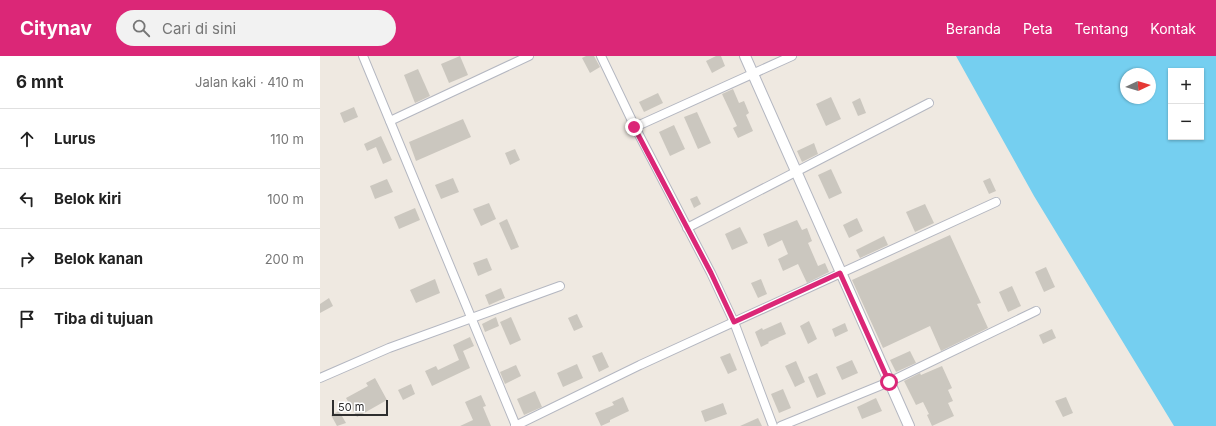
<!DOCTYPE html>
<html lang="id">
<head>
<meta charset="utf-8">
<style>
	:root { --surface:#fff; --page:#f2f2f2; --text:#222; --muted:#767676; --line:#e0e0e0; --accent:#db2777 }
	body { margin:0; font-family:Inter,sans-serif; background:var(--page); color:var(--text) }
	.controls { position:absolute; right:12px; top:12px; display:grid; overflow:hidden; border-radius:0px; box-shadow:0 1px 3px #0004 }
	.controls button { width:36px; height:36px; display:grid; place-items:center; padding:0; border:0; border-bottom:1px solid var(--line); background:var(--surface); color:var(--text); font:20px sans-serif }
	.compass { position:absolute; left:800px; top:12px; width:36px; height:36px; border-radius:50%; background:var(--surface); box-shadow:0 1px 3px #0004; rotate:86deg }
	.scale { position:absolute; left:12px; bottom:10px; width:56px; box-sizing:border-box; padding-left:4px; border:2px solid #2e2e2e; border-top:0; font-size:11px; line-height:14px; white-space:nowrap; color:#2e2e2e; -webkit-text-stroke:3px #fff; paint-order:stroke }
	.stop { position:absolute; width:12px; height:12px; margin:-9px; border:3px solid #db2777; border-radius:50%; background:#fff }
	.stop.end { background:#db2777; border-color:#fff; box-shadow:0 1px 4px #0008 }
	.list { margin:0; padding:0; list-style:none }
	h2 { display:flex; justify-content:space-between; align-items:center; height:52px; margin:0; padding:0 16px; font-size:17px }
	h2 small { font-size:13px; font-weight:400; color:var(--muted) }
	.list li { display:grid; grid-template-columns:26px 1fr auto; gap:12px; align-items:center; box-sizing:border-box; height:60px; padding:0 16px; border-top:1px solid var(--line) }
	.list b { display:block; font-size:15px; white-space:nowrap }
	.list em { font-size:13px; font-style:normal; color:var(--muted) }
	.icon { flex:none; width:22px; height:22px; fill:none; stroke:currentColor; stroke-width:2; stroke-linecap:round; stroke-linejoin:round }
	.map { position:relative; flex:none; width:896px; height:370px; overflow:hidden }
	header { display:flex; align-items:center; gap:24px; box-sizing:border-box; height:56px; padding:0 20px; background:var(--accent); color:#fff }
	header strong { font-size:19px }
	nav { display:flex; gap:22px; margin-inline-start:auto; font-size:14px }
	.search { width:280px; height:36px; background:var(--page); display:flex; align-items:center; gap:10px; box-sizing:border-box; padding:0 14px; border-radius:22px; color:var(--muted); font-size:15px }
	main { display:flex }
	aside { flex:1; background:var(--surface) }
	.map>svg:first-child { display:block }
	.water { fill:#75cff0; fill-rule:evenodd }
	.building { fill:#cbc7bf }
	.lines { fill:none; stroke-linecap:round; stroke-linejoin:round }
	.minor-casing { stroke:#b4b7c1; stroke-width:10 }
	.tertiary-casing { stroke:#b4b7c1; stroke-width:12 }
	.minor { stroke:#fff; stroke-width:8 }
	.tertiary { stroke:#fff; stroke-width:10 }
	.route { stroke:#db2777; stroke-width:5 }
</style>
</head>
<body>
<header>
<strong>Citynav</strong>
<div class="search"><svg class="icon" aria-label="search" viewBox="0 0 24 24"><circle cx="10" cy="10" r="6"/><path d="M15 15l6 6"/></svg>Cari di sini</div>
<nav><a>Beranda</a><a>Peta</a><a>Tentang</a><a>Kontak</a></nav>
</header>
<main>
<aside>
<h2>6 mnt<small>Jalan kaki · 410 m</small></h2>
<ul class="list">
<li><svg class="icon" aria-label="ahead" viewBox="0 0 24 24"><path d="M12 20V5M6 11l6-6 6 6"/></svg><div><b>Lurus</b></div><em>110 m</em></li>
<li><svg class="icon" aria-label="left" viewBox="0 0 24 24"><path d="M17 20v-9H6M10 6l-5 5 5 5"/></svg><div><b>Belok kiri</b></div><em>100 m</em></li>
<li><svg class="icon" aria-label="right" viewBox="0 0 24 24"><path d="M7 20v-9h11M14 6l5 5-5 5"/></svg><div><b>Belok kanan</b></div><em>200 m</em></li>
<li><svg class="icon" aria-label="arrive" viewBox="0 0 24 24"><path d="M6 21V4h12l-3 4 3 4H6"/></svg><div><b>Tiba di tujuan</b></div></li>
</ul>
</aside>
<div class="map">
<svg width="896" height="370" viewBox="0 0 896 370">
	<rect width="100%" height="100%" fill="#efe9e1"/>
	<path class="water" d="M636 0H896V370H854L714 140ZM851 15H881V81H851ZM806 18H830V42H806Z"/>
	<g class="building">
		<path d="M140 0 148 19 129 27 121 8Z"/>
		<path d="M266 0H274L280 11 270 17 262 2Z"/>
		<path d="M396 0H401L405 10 392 17 386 5Z"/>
		<path d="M98 13 110 40 95 47 84 19Z"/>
		<path d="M413 33 419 47 424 45 429 57 426 59 433 75 418 82 413 72 417 70 402 38Z"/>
		<path d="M338 37 343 47 324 56 319 46Z"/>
		<path d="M511 41 521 63 506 70 496 48Z"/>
		<path d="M540 42 546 57 538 60 532 46Z"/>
		<path d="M34 51 38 61 24 67 20 57Z"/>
		<path d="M377 56 391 87 378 93 364 61Z"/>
		<path d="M143 63 151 81 96 105 89 86Z"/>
		<path d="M354 69 365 93 350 100 339 76Z"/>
		<path d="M61 80 72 104 63 108 56 91 47 95 44 88Z"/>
		<path d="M494 87 498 98 482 106 477 95Z"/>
		<path d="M195 93 200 104 190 109 185 97Z"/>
		<path d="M511 113 522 137 509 143 498 119Z"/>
		<path d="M133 122 139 136 121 143 115 129Z"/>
		<path d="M670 122 676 135 669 138 663 125Z"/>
		<path d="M67 123 73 136 55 143 50 130Z"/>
		<path d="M377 140 381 148 374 152 370 143Z"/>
		<path d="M169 147 176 163 161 170 153 153Z"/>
		<path d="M605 148 614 167 595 176 586 156Z"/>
		<path d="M95 152 100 164 79 173 74 161Z"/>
		<path d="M537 162 543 175 529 182 523 169Z"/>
		<path d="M187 163 199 191 191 194 179 167Z"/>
		<path d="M477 164 482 174 487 172 492 185 488 187 498 210 505 207 509 216 487 227 478 208 463 215 458 203 468 198 462 184 448 191 443 178Z"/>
		<path d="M420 171 428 187 412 194 405 178Z"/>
		<path d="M630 179 661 247 657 248 668 272 621 295 610 270 563 292 532 224Z"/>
		<path d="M564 180 568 189 540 202 536 194Z"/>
		<path d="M167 202 172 214 158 220 153 207Z"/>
		<path d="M726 211 735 231 724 236 715 216Z"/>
		<path d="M115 223 120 237 96 247 90 234Z"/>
		<path d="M441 223 447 238 438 242 431 227Z"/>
		<path d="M692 230 701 250 688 256 679 236Z"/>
		<path d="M181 232 185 242 169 249 165 239Z"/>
		<path d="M9 242 13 250 0 257V248Z"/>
		<path d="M257 258 263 271 254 275 248 262Z"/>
		<path d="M176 261 179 270 165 276 162 268Z"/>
		<path d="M191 261 201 284 190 289 180 266Z"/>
		<path d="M489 265 497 283 488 288 480 270Z"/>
		<path d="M461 266 466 278 448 286 449 287 441 291 435 276 442 272 443 274Z"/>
		<path d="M525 267 528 275 515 281 512 273Z"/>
		<path d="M732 273 736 282 723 288 719 279Z"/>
		<path d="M150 281 154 290 143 295 150 312 112 330 105 315 116 310 118 314 139 304 133 289Z"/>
		<path d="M590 295 596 307 576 316 570 304Z"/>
		<path d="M282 296 289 311 279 316 272 300Z"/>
		<path d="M410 297 417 314 408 318 400 301Z"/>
		<path d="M532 304 538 317 522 324 516 311Z"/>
		<path d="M476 305 485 326 475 331 465 310Z"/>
		<path d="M257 308 263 322 243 331 237 317Z"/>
		<path d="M196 309 201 320 185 328 180 316Z"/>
		<path d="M622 310 632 332 628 334 633 345 628 347 634 360 612 370 607 359 609 358 603 346 596 349 584 325 600 317 601 319Z"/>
		<path d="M497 317 506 338 497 342 488 321Z"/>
		<path d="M55 322 67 344 37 361 26 342 48 330 46 327Z"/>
		<path d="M91 328 95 338 83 344 78 334Z"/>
		<path d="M463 333 471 352 459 357 451 338Z"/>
		<path d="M215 335 222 351 204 359 197 343Z"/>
		<path d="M161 339 166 350 163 351 171 370H140L153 364 145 346Z"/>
		<path d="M303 341 309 355 290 364V366L281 370 275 357 294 349 292 346Z"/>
		<path d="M746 341 753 357 743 361 735 345Z"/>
		<path d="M556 342 562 355 542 363 537 351Z"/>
		<path d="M403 347 407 358 385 366 381 355Z"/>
		<path d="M19 355 26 367 17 370 11 359Z"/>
		<path d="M438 362 442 370H420Z"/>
	</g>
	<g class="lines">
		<defs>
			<g id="minor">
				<path d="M43 0 196 370"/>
				<path d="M281 0 315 71 391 217 414 266 453 370"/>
				<path d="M70 65 209 0"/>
				<path d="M315 71 472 0"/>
				<path d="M367 172 609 47"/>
				<path d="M0 322 69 292 240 230"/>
				<path d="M195 370 320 309 676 146"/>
				<path d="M461 370 569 326 716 255"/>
			</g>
			<path id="tertiary" d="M425 0 589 370"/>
		</defs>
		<use href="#minor" class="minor-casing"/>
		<use href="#tertiary" class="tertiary-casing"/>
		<use href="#minor" class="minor"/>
		<use href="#tertiary" class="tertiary"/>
	</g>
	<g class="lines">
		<path class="route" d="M314 71 391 217 414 266 520 217 569 326"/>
	</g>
</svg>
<div class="controls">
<button>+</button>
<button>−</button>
</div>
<svg class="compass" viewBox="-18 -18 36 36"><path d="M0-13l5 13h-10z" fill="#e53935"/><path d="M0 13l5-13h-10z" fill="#767676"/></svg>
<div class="scale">50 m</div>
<div class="stop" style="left:569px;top:326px"></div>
<div class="stop end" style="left:314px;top:71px"></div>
</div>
</main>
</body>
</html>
